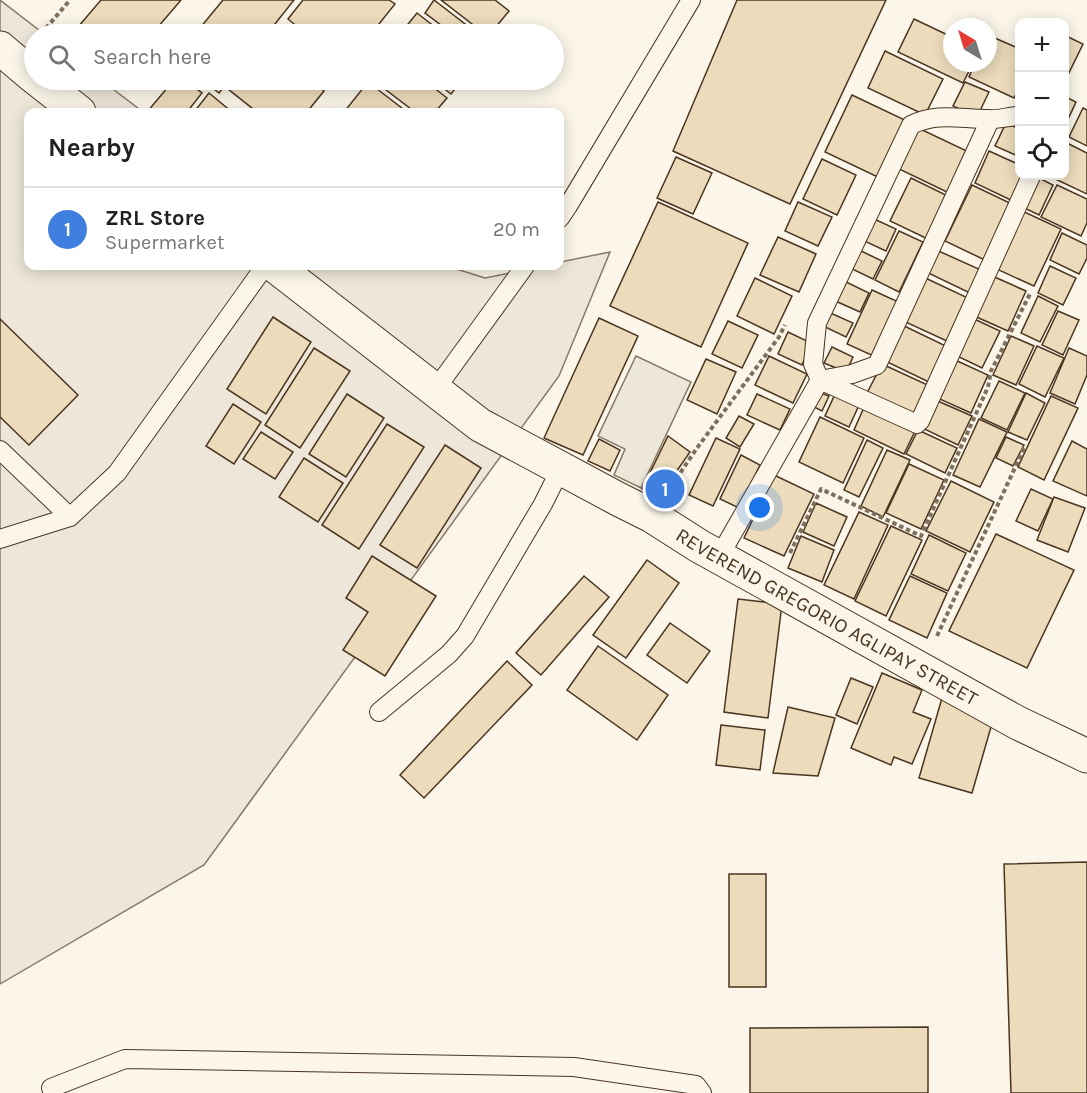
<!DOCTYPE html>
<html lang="en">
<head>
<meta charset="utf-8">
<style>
	:root { --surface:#fff; --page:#f6f6f6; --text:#202124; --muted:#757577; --line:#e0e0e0; --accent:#0f766e }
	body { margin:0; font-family:Karla,sans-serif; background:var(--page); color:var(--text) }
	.controls { position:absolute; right:18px; top:18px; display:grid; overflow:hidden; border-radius:12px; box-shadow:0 3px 15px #0003 }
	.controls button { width:54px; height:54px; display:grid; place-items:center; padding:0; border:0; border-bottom:2px solid var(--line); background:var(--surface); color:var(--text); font:30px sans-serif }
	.compass { position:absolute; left:943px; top:18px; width:54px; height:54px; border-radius:50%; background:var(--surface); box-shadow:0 3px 15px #0003; rotate:322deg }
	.you { position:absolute; left:760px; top:508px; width:21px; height:21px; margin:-15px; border:4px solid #fff; border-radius:50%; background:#1a73e8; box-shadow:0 0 0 9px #1a73e833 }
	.badge { display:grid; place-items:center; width:39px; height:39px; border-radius:50%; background:var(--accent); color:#fff; font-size:20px; font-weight:700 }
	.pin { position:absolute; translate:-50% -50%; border:3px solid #fff; box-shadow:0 2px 6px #0006 }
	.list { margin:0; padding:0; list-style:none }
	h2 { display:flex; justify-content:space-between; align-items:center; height:78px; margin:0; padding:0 24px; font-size:26px }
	h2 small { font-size:20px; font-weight:400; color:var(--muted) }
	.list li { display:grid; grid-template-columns:39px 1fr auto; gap:18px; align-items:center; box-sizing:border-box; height:84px; padding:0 24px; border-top:2px solid var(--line) }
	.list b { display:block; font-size:22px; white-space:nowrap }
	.list p { margin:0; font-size:20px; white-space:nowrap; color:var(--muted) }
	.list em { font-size:20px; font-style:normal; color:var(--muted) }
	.icon { flex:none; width:33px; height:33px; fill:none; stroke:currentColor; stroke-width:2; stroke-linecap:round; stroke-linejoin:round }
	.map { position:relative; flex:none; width:1087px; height:1093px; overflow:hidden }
	.search { position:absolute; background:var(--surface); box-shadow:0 3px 15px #0003; left:24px; top:24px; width:540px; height:66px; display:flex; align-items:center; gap:15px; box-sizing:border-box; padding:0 21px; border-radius:33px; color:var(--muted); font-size:22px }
	.panel { position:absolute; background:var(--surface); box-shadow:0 3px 15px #0003; left:24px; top:108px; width:540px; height:162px; border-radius:12px }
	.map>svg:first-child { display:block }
	.green { fill:#ede6d9; stroke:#887966; stroke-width:1.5 }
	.parking { fill:#ede7d9; stroke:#887966; stroke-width:1.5 }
	.building { fill:#ecdcbc; stroke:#4a3520; stroke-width:1.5 }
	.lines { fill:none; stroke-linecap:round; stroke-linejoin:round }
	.service-casing { stroke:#4a3520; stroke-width:20 }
	.tertiary-casing { stroke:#4a3520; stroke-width:35 }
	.path { stroke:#7f6f5c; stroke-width:4; stroke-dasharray:4.5 3; stroke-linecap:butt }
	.service { stroke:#fbf6e9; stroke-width:18 }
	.tertiary { stroke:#fbf6e9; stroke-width:33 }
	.labels { text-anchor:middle; stroke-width:4.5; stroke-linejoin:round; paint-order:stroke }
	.street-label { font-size:20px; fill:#4a3520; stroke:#fbf6e9 }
</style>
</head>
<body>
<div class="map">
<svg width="1087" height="1093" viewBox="0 0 1087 1093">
	<rect width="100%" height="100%" fill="#fbf6e9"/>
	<path class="green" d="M0 0 44 34H34V80H101L143 112H28V266H447L485 278 544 266H560V262L610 252 559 376 204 865 0 984Z"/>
	<path class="parking" d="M636 356 691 382 641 488 614 475 625 449 598 436Z"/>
	<g class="building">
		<path d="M101 0H181L152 34H72Z"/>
		<path d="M223 0H294L267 34H195Z"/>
		<path d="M303 0H389L395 4 371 34H306L288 19Z"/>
		<path d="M434 0 478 34H453L425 13Z"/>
		<path d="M441 0H495L509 11 490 34H485Z"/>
		<path d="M737 0H886L790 204 673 151Z"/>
		<path d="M417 13 444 34H400Z"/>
		<path d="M914 19 952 37V63H973L963 83 898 52Z"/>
		<path d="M287 25 299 34H280Z"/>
		<path d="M988 35 1020 49V85L1014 98 969 77 975 63H988Z"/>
		<path d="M1064 35 1083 44 1064 83Z"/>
		<path d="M885 51 943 79 925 115 868 88Z"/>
		<path d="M174 80H185L202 93 187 112H147Z"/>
		<path d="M202 80H230L219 93Z"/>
		<path d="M235 80H310L324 91 307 112H257L228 89Z"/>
		<path d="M318 80H334L327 87Z"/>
		<path d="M373 80H424L447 98 435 112H415Z"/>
		<path d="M433 80H462L451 94Z"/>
		<path d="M368 82 407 112H344Z"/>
		<path d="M965 82 989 92 977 117 953 106Z"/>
		<path d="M209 93 232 112H194Z"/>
		<path d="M852 95 909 122 882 179 825 152Z"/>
		<path d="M1064 96 1076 102 1064 128Z"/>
		<path d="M1083 108 1087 110V146L1069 137Z"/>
		<path d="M1006 123 1020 129V157L995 146Z"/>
		<path d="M914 126 971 153 951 194 895 167Z"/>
		<path d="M1065 142 1087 153V194L1049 176H1064Z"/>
		<path d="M989 151 1020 165V176H1030L1017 203 975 183Z"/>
		<path d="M676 157 712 173 693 214 657 198Z"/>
		<path d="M822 159 856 175 837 215 803 199Z"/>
		<path d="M1035 176 1053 185 1039 215 1020 206Z"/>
		<path d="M911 178 952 198 932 241 890 221Z"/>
		<path d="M972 185 1014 205 987 261 945 241Z"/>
		<path d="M1057 185 1087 199V223L1081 236 1041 217Z"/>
		<path d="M658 202 748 243 701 347 610 306Z"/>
		<path d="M798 202 832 217 818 246 785 231Z"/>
		<path d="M1018 209 1061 229 1034 286 990 266Z"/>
		<path d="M872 218 896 229 886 251 862 240Z"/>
		<path d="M899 231 923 242 899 292 875 280Z"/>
		<path d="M1062 233 1087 245V258L1079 274 1050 260Z"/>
		<path d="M778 237 816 254 799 292 760 275Z"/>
		<path d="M857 249 882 261 873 279 848 267Z"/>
		<path d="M934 249 981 270 970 293 924 271Z"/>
		<path d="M1050 266 1076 278 1063 305 1038 293Z"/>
		<path d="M919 275 970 299 949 342 899 319Z"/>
		<path d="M990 275 1026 291 1008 331 972 315Z"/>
		<path d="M755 278 792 296 774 334 737 316Z"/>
		<path d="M840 279 869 293 860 312 831 299Z"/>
		<path d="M872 290 903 304 878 358 847 344Z"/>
		<path d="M1038 296 1058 306 1040 342 1021 333Z"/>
		<path d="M826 311 853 323 846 337 819 324Z"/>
		<path d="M1058 311 1079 320 1063 355 1042 345Z"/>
		<path d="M273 317 311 342 266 414 227 389Z"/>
		<path d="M970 317 1000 331 982 368 953 354Z"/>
		<path d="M599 318 638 336 583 455 544 438Z"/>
		<path d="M0 319 78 395 29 445 0 417Z"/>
		<path d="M728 321 758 335 742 368 712 354Z"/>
		<path d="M898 323 950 348 933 384 881 359Z"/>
		<path d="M788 332 811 343 802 365 778 354Z"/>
		<path d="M1011 336 1034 346 1016 385 993 375Z"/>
		<path d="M1037 346 1064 358 1045 397 1019 384Z"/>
		<path d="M832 347 853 357 846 372 824 363Z"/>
		<path d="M314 348 350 371 300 448 265 425Z"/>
		<path d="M1069 348 1087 356V375L1075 404 1050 393Z"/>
		<path d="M769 356 807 374 793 403 755 385Z"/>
		<path d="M706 359 736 372 717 414 687 400Z"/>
		<path d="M953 359 988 375 971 413 935 397Z"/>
		<path d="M882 364 932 387 916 421 865 397Z"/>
		<path d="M999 381 1025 393 1007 430 981 418Z"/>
		<path d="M816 391 829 396 822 411 810 405Z"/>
		<path d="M836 392 860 403 849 427 825 416Z"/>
		<path d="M1026 393 1045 403 1027 440 1008 432Z"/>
		<path d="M347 394 384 418 346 477 309 454Z"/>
		<path d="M757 394 790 409 780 430 747 415Z"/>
		<path d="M1051 396 1078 408 1044 480 1018 467Z"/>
		<path d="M933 399 972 416 958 445 920 427Z"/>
		<path d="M866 403 917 427 904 454 854 430Z"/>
		<path d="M233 404 261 422 234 464 206 446Z"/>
		<path d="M739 416 754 424 740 447 726 438Z"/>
		<path d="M820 417 864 438 843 483 799 462Z"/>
		<path d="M979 419 1007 432 980 487 953 475Z"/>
		<path d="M387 424 424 447 359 549 322 525Z"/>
		<path d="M918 430 957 448 945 473 906 454Z"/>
		<path d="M261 432 293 452 275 479 243 459Z"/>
		<path d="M668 436 690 452 660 495 642 489Z"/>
		<path d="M1006 437 1024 445 1013 466 996 458Z"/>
		<path d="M716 438 740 449 713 506 689 495Z"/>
		<path d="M599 439 620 450 610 471 588 461Z"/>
		<path d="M867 440 883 448 859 497 844 490Z"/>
		<path d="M1072 441 1087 449V496L1053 481Z"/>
		<path d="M445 445 481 468 417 568 380 545Z"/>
		<path d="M887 450 910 460 883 517 861 506Z"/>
		<path d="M741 455 760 465 739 508 720 499Z"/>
		<path d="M304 458 343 483 318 522 279 497Z"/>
		<path d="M909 464 944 480 921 529 886 513Z"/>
		<path d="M774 475 814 494 784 556 744 538Z"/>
		<path d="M951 481 994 502 970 552 926 531Z"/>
		<path d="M1031 489 1053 499 1038 531 1016 521Z"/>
		<path d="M1054 497 1085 508 1068 552 1037 540Z"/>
		<path d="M816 503 847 517 834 546 803 532Z"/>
		<path d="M859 512 888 525 854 599 824 585Z"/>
		<path d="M891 526 922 540 886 616 855 601Z"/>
		<path d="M996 534 1074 570 1027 668 949 631Z"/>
		<path d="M929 535 966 553 948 591 911 574Z"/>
		<path d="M801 536 834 550 822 582 788 568Z"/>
		<path d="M372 556 436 596 385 676 343 650 368 612 346 598Z"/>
		<path d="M647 560 679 583 626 658 593 635Z"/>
		<path d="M584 576 609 597 541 675 516 653Z"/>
		<path d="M910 576 947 593 927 638 889 620Z"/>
		<path d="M738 599 782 604 768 718 724 712Z"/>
		<path d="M670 623 710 651 687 683 647 655Z"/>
		<path d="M598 646 668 695 637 740 567 690Z"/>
		<path d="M507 661 532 685 424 798 400 775Z"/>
		<path d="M882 673 922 690 913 712 931 719 912 764 894 757 891 765 851 748Z"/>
		<path d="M851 678 873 687 857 724 836 715Z"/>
		<path d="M942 698 995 713 972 793 919 778Z"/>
		<path d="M788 707 835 718 818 776 773 773Z"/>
		<path d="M721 725 765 730 760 770 716 765Z"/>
		<path d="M1087 862V1093H1011L1004 864Z"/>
		<rect x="729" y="874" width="37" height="113"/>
		<path d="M928 1027V1093H750V1028Z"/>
	</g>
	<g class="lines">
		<defs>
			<g id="service">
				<path d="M1020 117 1017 116C1007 117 997 120 988 119 960 119 937 112 911 125L817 323 813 364 820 380 917 424 920 421 1031 176"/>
				<path d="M560 218 568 206 691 0"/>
				<path d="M435 390 525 266"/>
				<path d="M0 450 70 517"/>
				<path d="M0 539 70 517 117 473 265 266"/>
				<path d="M719 557 820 380 852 374 877 365 990 120"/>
				<path d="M379 712 449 654 465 636 543 504 561 468"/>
				<path d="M51 1088 125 1059 574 1067 696 1085 702 1093"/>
			</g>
			<g id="tertiary">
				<path d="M0 48 34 77"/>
				<path d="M38 80 79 112"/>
				<path id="s1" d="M275 266 480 425 618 499 652 516 699 546 1018 723 1087 756"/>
			</g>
		</defs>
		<use href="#service" class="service-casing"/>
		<use href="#tertiary" class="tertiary-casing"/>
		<g class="path">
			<path d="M41 34 70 0"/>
			<path d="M672 485 697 448 779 337 785 325"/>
			<path d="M790 553 821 489 921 536 988 387 991 371 1031 292"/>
			<path d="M937 636 1025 446"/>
		</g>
		<use href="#service" class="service"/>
		<use href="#tertiary" class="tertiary"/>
	</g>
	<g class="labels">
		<g class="street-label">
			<text dy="7" stroke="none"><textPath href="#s1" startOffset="656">REVEREND GREGORIO AGLIPAY STREET</textPath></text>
		</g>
	</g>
</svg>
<div class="controls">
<button>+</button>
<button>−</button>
<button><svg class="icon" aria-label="locate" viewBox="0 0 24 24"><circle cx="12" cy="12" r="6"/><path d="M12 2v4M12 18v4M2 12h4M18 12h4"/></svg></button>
</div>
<svg class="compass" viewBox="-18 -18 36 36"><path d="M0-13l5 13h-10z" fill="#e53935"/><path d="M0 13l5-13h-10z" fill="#757577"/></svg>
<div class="you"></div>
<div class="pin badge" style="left:665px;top:489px;background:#3f7fe0">1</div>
<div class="search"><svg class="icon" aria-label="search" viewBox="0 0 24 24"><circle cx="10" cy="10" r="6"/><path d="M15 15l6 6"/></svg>Search here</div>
<section class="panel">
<h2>Nearby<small></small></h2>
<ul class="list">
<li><span class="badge" style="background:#3f7fe0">1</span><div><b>ZRL Store</b><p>Supermarket</p></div><em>20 m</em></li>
</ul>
</section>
</div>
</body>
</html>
